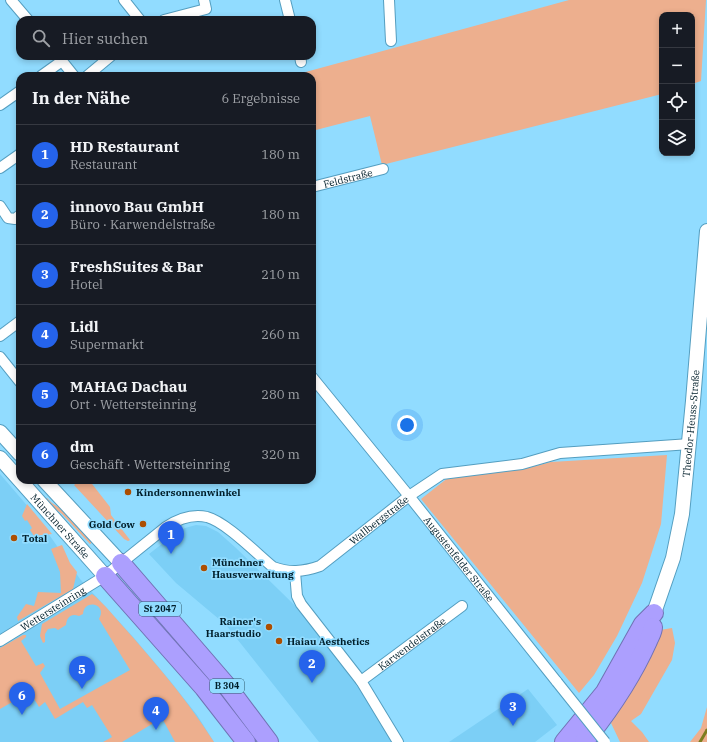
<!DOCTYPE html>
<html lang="de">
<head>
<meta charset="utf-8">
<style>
	:root { --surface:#171b24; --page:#242831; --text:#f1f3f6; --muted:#9ea1a6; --line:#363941; --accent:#2563eb }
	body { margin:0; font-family:"IBM Plex Serif",serif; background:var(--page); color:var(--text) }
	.controls { position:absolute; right:12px; top:12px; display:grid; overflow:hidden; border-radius:8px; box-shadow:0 2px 6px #0003 }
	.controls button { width:36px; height:36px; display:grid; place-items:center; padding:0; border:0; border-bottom:1px solid var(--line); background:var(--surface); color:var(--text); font:20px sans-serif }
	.you { position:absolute; left:407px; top:425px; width:14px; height:14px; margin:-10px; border:3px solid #fff; border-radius:50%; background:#1a73e8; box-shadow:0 0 0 6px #1a73e833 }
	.badge { display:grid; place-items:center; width:26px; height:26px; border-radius:50%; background:var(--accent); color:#fff; font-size:13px; font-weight:700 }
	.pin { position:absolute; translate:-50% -33px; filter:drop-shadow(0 1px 2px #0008) }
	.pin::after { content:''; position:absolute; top:21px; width:14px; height:12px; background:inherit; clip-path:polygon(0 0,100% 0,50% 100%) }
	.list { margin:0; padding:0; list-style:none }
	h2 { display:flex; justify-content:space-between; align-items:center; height:52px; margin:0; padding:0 16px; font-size:17px }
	h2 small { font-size:13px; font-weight:400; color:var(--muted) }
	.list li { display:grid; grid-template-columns:26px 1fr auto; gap:12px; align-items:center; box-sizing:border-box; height:60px; padding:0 16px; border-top:1px solid var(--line) }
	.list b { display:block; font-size:15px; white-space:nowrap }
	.list p { margin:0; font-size:13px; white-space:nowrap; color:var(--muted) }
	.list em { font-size:13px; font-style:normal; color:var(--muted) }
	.icon { flex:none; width:22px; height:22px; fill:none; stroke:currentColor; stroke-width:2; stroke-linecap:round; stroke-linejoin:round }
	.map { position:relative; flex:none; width:707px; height:742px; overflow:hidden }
	.search { position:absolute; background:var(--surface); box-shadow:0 2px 6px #0003; left:16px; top:16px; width:300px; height:44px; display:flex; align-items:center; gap:10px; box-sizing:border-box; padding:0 14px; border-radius:12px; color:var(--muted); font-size:15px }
	.panel { position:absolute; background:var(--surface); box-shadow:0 2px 6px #0003; left:16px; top:72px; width:300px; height:412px; border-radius:12px }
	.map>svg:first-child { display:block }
	.built { fill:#7ccff6 }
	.green { fill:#edaf8e }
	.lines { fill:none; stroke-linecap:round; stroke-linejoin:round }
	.stream { stroke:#7d7d1e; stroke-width:3 }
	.street-casing { stroke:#549ec0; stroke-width:12 }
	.secondary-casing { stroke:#549ec0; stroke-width:16 }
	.highway-casing { stroke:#7072b4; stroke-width:20 }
	.street { stroke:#fff; stroke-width:10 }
	.secondary { stroke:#fff; stroke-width:14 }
	.highway { stroke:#ac9ffe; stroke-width:18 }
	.street-bridge-casing { stroke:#549ec0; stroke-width:12; stroke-linecap:butt }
	.street-bridge { stroke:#fff; stroke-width:10 }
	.poi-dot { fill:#ad4e00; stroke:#91dcff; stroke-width:1.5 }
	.labels { text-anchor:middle; stroke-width:3.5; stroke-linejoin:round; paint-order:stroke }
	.shield { fill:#91dcff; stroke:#2c576a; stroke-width:1 }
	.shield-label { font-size:9px; font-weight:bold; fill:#001e2a }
	.street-label { font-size:10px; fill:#001e2a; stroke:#91dcff }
	.poi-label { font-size:10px; font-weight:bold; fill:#001e2a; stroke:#91dcff; text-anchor:start }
</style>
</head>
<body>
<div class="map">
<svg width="707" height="742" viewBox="0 0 707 742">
	<rect width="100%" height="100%" fill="#91dcff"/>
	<g class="built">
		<path d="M0 474 36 516 80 579 134 638 171 682 197 715 214 742H0Z"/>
		<path d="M196 525 206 526 218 532 236 548 327 637 398 742H319L226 625 176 583 149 554 176 533 185 528Z"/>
		<path d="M528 689 557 725 535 742H449Z"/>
	</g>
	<g class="green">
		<path d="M569 0H706L701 81 692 84V15H662V94L382 165 370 116 312 131V76H291Z"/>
		<path d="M667 455 661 524 642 583 617 636 594 675 579 693 421 499 449 477 524 469 551 462Z"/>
		<path d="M80 480H89L110 507 111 515 130 540 128 541 124 539 74 485Z"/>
		<path d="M44 498H47L52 503 63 510 93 542 90 544 62 514 52 507Z"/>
		<path d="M27 504 52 534 34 536 30 530 32 528 27 520 25 521 22 516Z"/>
		<path d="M62 545 70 563 77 572 73 589 18 621 17 617 26 604 34 606 38 592 61 593 60 572 51 549Z"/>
		<path d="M92 594 96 597 106 607C144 650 183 693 214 742H175L162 718 122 742H103L112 737 92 705 87 708 83 702 55 719 45 702 39 707 30 692 0 709V648L23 635H26V637L21 641 36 666 43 663 45 666 40 673 60 709 130 670 99 619C108 604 84 598 83 614L79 616C71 613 67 617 66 625L58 630 55 628 48 629 45 634V642L43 643 40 636 42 624Z"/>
		<path d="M672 628 675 643 672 660 641 714 631 721 642 732 649 742H620L611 723 638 677 660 630Z"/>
		<path d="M707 707V742H690L701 728Z"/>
	</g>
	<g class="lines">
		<path class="stream" d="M700 742 707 730"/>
		<defs>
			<g id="street">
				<path d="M11 0 28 20"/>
				<path d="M124 0 140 20"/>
				<path d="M285 0 290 20"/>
				<path d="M389 0 391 41"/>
				<path d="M164 20 206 9 204 0"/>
				<path d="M58 56 74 76"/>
				<path d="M300 56 301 62"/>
				<path d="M41 76 62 61"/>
				<path d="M87 76 111 56"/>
				<path d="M0 105 20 91"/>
				<path d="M0 168 20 154"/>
				<path id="s1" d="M312 187 383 169"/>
				<path d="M0 206 8 218 15 219 20 215"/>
				<path d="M0 336 20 321"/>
				<path d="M0 357 20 382"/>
				<path id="s2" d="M312 377 409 496 557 682"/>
				<path d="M295 572 297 596 301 604 361 681 398 742"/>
				<path id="s3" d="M0 641 105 576 166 527C178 519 193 514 207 517 226 522 257 554 273 567 289 573 303 572 320 566L409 496 442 474 522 464 560 453 690 444"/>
				<path id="s4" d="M361 681 462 606"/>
			</g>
			<g id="secondary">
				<path d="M0 432 20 454"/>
				<path id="s5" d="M0 458 105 576"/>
				<path d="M44 480 121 563"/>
				<path id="s6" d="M654 613 673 558 682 514 693 401 707 231"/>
			</g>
			<g id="highway">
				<path d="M121 563 227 686 269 742"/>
				<path d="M105 576 204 688 246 742"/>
				<path d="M564 742 605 692 643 624 654 613"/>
				<path d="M584 742C609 711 632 677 648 641 650 636 653 632 653 627"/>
			</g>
		</defs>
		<use href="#street" class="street-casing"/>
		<use href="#secondary" class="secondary-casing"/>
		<use href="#highway" class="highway-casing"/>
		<use href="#street" class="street"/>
		<use href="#secondary" class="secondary"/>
		<use href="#highway" class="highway"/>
		<defs>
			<path id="street-bridge" d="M557 682 605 742"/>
		</defs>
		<use href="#street-bridge" class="street-bridge-casing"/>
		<use href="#street-bridge" class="street-bridge"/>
	</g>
	<g class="poi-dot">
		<circle cx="128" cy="492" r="4"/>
		<circle cx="143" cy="524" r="4"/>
		<circle cx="14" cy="538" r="4"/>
		<circle cx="204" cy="568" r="4"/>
		<circle cx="269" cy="627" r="4"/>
		<circle cx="279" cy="641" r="4"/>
	</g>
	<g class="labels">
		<g class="shield">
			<rect x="139" y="602" width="42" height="14" rx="3"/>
			<rect x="210" y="679" width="34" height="14" rx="3"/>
		</g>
		<g class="shield-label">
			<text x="160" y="612">St 2047</text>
			<text x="227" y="689">B 304</text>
		</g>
		<g class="street-label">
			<text dy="4" stroke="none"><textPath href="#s1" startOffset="37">Feldstraße</textPath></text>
			<text dy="4" stroke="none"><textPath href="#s6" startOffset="194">Theodor-Heuss-Straße</textPath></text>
			<text dy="4" stroke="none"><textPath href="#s3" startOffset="451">Wallbergstraße</textPath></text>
			<text dy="4" stroke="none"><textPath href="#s5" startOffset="91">Münchner Straße</textPath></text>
			<text dy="4" stroke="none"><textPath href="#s2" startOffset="234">Augustenfelder Straße</textPath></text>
			<text dy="4" stroke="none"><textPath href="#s3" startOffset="62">Wettersteinring</textPath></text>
			<text dy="4" stroke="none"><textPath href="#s4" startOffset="63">Karwendelstraße</textPath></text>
		</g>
		<g class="poi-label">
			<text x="136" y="496">Kindersonnenwinkel</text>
			<text x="135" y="528" text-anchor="end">Gold Cow</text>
			<text x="22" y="542">Total</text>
			<text x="212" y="566">Münchner<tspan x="212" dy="12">Hausverwaltung</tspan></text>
			<text x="261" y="625" text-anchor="end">Rainer's<tspan x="261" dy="12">Haarstudio</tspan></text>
			<text x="287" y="645">Haiau Aesthetics</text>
		</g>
	</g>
</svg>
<div class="controls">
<button>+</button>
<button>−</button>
<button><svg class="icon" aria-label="locate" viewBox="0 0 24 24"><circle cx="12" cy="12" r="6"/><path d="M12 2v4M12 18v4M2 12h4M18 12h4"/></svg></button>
<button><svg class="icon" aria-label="layers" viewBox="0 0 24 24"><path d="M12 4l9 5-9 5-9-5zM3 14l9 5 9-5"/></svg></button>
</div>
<div class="you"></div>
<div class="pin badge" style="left:171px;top:554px">1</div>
<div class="pin badge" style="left:312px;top:683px">2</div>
<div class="pin badge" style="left:513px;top:726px">3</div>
<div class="pin badge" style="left:156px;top:730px">4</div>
<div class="pin badge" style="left:82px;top:689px">5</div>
<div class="pin badge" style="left:22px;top:715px">6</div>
<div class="search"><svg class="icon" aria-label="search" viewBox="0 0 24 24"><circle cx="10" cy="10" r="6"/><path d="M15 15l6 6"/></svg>Hier suchen</div>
<section class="panel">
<h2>In der Nähe<small>6 Ergebnisse</small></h2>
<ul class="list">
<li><span class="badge">1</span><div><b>HD Restaurant</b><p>Restaurant</p></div><em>180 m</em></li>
<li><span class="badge">2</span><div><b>innovo Bau GmbH</b><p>Büro · Karwendelstraße</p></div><em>180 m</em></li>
<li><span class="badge">3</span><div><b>FreshSuites &amp; Bar</b><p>Hotel</p></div><em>210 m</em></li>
<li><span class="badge">4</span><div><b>Lidl</b><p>Supermarkt</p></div><em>260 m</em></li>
<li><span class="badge">5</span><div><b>MAHAG Dachau</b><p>Ort · Wettersteinring</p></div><em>280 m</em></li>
<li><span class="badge">6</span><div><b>dm</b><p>Geschäft · Wettersteinring</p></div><em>320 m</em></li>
</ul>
</section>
</div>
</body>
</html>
